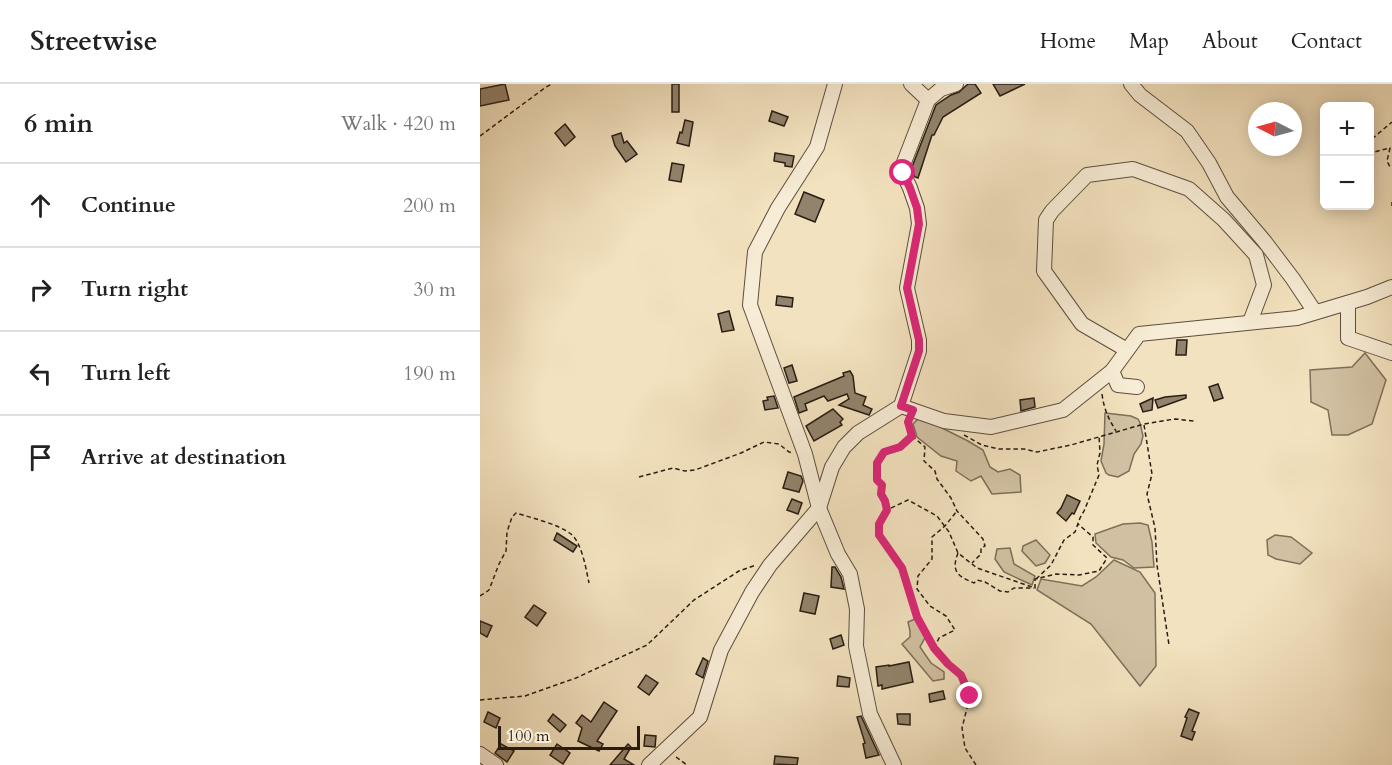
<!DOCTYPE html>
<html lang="en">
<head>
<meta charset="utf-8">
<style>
	:root { --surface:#fff; --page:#f2f2f2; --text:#222; --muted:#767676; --line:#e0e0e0 }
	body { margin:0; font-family:Cardo,serif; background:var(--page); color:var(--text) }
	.controls { position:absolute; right:18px; top:18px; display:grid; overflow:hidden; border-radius:9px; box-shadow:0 3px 15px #0003 }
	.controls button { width:54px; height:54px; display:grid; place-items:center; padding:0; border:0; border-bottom:2px solid var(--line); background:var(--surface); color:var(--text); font:30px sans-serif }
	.compass { position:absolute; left:768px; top:18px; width:54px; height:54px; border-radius:50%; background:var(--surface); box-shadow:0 3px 15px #0003; rotate:276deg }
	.scale { position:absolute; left:18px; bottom:15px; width:142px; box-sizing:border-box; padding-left:6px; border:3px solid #291d13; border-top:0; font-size:16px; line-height:21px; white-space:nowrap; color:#291d13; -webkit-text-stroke:4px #f7ecd5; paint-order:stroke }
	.stop { position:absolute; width:18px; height:18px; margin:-14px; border:4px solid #db2777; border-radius:50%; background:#fff }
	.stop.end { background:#db2777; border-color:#fff; box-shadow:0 2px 6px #0008 }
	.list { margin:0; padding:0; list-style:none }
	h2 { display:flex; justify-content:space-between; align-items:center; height:78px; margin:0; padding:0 24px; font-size:26px }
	h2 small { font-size:20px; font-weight:400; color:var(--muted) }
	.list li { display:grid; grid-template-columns:39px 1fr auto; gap:18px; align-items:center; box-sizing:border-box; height:84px; padding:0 24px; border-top:2px solid var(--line) }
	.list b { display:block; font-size:22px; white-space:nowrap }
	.list em { font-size:20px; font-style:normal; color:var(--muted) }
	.icon { flex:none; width:33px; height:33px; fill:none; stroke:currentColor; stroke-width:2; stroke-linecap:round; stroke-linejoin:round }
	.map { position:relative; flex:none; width:912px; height:681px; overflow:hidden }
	header { display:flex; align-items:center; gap:36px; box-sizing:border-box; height:84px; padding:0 30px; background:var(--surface); border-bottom:2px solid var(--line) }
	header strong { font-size:28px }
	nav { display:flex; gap:33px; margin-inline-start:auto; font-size:21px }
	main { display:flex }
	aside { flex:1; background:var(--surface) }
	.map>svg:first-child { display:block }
	.green { fill:#d1c1a2; stroke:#7d6f5a; stroke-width:1.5 }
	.building { fill:#92836c; stroke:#291d13; stroke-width:1.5 }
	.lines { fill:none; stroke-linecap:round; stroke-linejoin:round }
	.minor-casing { stroke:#5c4e3e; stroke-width:16 }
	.path { stroke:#291d13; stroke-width:1.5; stroke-dasharray:4.5 3; stroke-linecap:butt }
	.minor { stroke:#f7ecd5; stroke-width:14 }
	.route { stroke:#db2777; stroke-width:8 }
</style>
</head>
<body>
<header>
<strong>Streetwise</strong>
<nav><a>Home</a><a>Map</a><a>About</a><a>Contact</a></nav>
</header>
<main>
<aside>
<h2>6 min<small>Walk · 420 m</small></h2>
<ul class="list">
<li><svg class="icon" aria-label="ahead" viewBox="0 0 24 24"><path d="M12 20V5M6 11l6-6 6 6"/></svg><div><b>Continue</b></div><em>200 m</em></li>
<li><svg class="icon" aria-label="right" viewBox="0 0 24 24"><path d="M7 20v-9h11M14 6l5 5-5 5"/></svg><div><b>Turn right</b></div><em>30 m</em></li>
<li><svg class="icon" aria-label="left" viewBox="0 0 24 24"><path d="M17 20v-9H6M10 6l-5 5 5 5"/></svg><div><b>Turn left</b></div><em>190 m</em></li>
<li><svg class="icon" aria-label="arrive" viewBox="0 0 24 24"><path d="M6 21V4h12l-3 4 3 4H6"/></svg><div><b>Arrive at destination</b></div></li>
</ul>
</aside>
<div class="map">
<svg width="912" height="681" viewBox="0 0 912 681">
	<rect width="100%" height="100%" fill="#f3e2bf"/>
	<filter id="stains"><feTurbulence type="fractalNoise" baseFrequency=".00333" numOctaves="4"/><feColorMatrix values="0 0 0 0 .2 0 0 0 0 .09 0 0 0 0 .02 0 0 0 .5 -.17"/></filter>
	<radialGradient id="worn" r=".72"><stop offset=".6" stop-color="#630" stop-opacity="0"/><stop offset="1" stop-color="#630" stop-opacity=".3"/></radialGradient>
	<g class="green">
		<path d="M885 269 906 296 892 340 868 351H852L848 326 831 318 830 286 872 283Z"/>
		<path d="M625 329 651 332 658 335 660 339 663 352 661 360 654 370 649 387 638 393 629 391 626 389 621 377 624 360Z"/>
		<path d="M440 333 488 357 503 366 510 383 518 388 530 385 540 391 541 408 512 410 501 392 491 397 476 387 477 377 461 372 437 353 433 340Z"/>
		<path d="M660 439 668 441 672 458 674 483 654 484 643 476 631 473 616 459 615 450 643 440Z"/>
		<path d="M795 451 811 453 832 469 820 480 796 475 788 471 787 456Z"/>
		<path d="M556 456 570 471 565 479 556 482 542 467 543 462Z"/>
		<path d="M530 464 534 480 555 492 552 501 524 488 515 475 517 465Z"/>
		<path d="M634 476 660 488 675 509 676 582 660 602 611 540 557 506 561 495 602 502 616 493Z"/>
		<path d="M435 535 446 552 440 563 451 579 464 588V595L453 597 422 560 430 553V547L428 538Z"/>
	</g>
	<g class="building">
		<path d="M25 0 29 16 0 22V5Z"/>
		<rect x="192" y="0" width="7" height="28"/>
		<path d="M488 0H495L501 9 463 33 454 51H452L438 94 435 93 432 87V83L456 21 471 11 479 8Z"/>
		<path d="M513 0H545L520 12Z"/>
		<path d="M292 27 308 33 304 42 289 37Z"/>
		<path d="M205 36 213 38 209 62 197 59 200 48 202 49Z"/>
		<path d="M85 40 95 53 85 62 75 49Z"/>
		<path d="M141 49 144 59 147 57 157 70 146 78 135 62 132 52Z"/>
		<path d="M295 69 314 72 312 83 305 82V79L294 77Z"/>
		<path d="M192 79 204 81 201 98 189 96Z"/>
		<path d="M324 108 344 116 335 138 315 130Z"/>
		<path d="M297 212 313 214 312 223 296 221Z"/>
		<path d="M249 227 254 246 242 248 238 230Z"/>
		<path d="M697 256H707L706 271H696Z"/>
		<path d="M312 281 317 297 309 299 304 284Z"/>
		<path d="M370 287 373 292 375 309 386 313 383 321 392 325 389 331 359 321 369 315 367 310 348 317 344 312 325 320 327 326 319 329 314 313 364 292 363 289Z"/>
		<path d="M738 300 743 314 734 317 729 303Z"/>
		<path d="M706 311V314L678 324 675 316 685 313Z"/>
		<path d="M294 312 298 324 285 326 283 317 288 316 287 313Z"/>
		<path d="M554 314 555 323 541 327 540 316Z"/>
		<path d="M673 314 672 326 663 328 660 320Z"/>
		<path d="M353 325 363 335 360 338 362 341 334 357 326 342Z"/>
		<path d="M308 388 321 392 323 397 319 408 303 404Z"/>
		<path d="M587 411 600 417 594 430 592 429 586 437 577 429 581 424Z"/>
		<path d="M312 415 322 419 318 430 307 426Z"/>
		<path d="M77 449 97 462 93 468 74 456Z"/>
		<path d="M352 483H355L361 493 364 505 351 503Z"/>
		<path d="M324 509 339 512 335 530 320 527Z"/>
		<path d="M54 521 66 529 57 542 45 533Z"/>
		<path d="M0 537 12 542 7 553 0 549Z"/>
		<path d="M361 551 364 561 353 565 350 555Z"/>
		<path d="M223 574 228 577 223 594 216 590Z"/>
		<path d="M429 578 433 598 402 605V601L398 602 396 583 409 581V582Z"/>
		<path d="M166 591 178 599 169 611 158 603Z"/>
		<path d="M358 592 370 594 369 603 357 602Z"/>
		<path d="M463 607 465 615 450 618 449 610Z"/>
		<path d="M124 618 137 627 117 657 123 660 119 667 98 657 102 644 96 639 102 631 111 638Z"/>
		<path d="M709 625 719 629 712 647 715 648 712 656 701 652 707 634 705 633Z"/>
		<path d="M8 628 20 634 16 644 4 638Z"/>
		<path d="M73 630 86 641 80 648 68 637Z"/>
		<path d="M417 630H430V641L418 640Z"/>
		<path d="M381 632 382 634 399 671 386 674 383 660 385 659 377 633Z"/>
		<path d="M165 651 176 652 175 663 164 662Z"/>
		<path d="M21 660 34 667 27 678 15 669Z"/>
		<path d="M77 660 90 669 83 680 70 671Z"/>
		<path d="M148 660 151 663 144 675 154 681H130Z"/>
		<path d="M295 672 318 674 317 681 294 680Z"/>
	</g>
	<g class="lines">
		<defs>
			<g id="minor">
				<path d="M355 0 337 63 298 124 275 168 270 221 325 370 339 424 358 470 370 490 377 525 376 562 390 630 414 681"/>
				<path d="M431 0 448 16"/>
				<path d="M651 0 660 11 707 47 729 79 747 113 785 158 813 195 835 228"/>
				<path d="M868 219V254L912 269"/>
				<path d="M647 266 602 240 564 187 566 136 572 127 607 91 653 85 709 105 744 136 776 171 784 201 770 238"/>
				<path d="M632 287 638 301 657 303"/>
				<path d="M421 322 439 267V256L427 204 439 140 437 124 430 104 423 89V81L448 16 461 5 476 0"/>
				<path d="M0 670 16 681"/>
				<path d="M169 681 220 633 241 566 272 508 290 481 339 424 352 383 364 363 378 349 421 322 464 337 511 343 583 326 632 287 659 250 817 234 887 213 912 203"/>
			</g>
		</defs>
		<use href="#minor" class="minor-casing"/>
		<g class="path">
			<path d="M0 52 66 3 72 0"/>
			<path d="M890 61 893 59V54L912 38"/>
			<path d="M890 67V69L910 64 907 77 910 83 912 84"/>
			<path d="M912 118V122"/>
			<path d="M622 310C624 325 628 334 636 347"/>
			<path d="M664 341 672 390 667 410 675 444 677 481 689 561"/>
			<path d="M484 351 502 361 519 365H544L557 368 591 361 664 340 695 335 714 337"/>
			<path d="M432 352 445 363 444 377 455 387 457 395 471 414 477 427 503 455 505 462 501 464V470L492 479"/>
			<path d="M159 393 193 384 205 387 215 386 261 369 284 358 299 360 309 368 313 369"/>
			<path d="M407 425 405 417 401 410 402 401 397 396V379L404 368 420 363 432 352 428 337"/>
			<path d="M478 469C471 487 477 492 494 499L497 496 505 498 520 507 528 508 534 504H554"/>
			<path d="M556 495 571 481 584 456 595 448 600 434 604 427 619 391 617 381 620 369 619 352"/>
			<path d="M0 512 9 506 19 480 26 467 27 448 32 433 36 429C52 434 78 440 91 450 102 459 106 485 109 499"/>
			<path d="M454 564 459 554 475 546 466 532 450 522 437 505 438 492 452 475V453L465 442 477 427"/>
			<path d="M0 616 45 612 96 594 167 561 214 516 259 487 276 481"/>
			<path d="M196 673 207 681"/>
			<path d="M496 681 485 664 482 644 490 612 481 591 468 580 454 564 437 533 422 484 399 451 400 440 407 426 428 416 457 432 469 448 478 469 497 484 555 504V495L576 490 599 491 619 487 627 474 613 461V453L598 440"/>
		</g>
		<use href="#minor" class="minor"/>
	</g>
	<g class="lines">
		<path class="route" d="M423 89 430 104 437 124 439 140 427 204 439 256V267L421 322 433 326 428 338 432 352 420 363 404 368 397 379V396L402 401 401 410 405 417 407 426 399 440V451L422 484 437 533 454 564 468 580 481 591 490 612"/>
	</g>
	<rect width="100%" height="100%" filter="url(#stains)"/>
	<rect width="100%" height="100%" fill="url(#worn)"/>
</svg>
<div class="controls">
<button>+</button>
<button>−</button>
</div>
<svg class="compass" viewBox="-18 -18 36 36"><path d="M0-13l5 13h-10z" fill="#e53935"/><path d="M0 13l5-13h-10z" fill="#767676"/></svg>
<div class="scale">100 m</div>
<div class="stop" style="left:423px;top:89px"></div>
<div class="stop end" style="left:490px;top:612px"></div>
</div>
</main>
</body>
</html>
